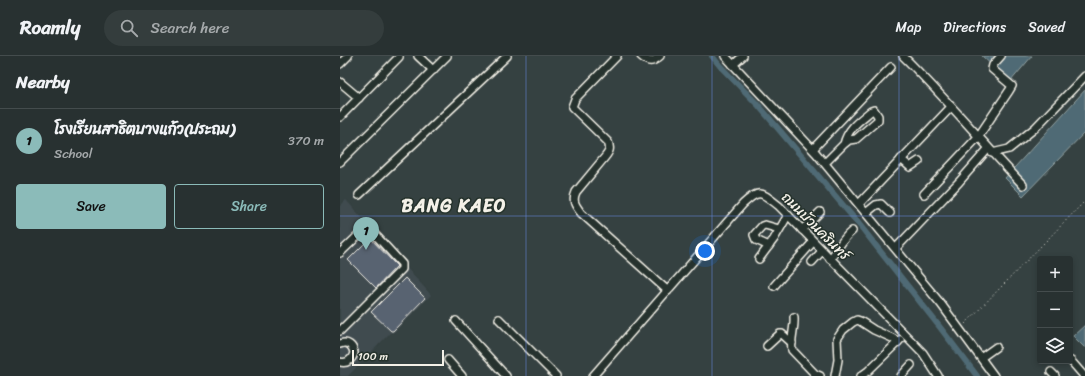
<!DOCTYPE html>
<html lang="en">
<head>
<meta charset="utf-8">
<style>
	:root { --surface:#283131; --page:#343d3d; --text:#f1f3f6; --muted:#a5a9ab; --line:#444c4d; --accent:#8bbbb9 }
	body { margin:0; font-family:Sriracha,"Playpen Sans Thai",sans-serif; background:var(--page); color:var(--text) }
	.controls { position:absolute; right:12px; bottom:12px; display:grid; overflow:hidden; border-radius:4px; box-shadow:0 2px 6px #0003 }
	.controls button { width:36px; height:36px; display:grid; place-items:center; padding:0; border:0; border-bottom:1px solid var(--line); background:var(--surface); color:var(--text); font:20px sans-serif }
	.scale { position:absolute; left:12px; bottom:10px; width:92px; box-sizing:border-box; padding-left:4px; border:2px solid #f4f1e8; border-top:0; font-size:11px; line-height:14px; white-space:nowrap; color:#f4f1e8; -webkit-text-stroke:3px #26332d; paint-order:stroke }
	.you { position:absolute; left:365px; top:195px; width:14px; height:14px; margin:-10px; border:3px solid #fff; border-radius:50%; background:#1a73e8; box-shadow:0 0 0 6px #1a73e833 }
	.badge { display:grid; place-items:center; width:26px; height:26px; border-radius:50%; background:var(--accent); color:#111; font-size:13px; font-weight:700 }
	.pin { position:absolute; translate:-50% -33px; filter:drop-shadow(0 1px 2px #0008) }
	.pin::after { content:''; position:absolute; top:21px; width:14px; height:12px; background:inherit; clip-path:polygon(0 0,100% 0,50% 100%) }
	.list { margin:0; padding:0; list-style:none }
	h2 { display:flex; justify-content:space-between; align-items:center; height:52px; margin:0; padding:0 16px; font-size:17px }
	h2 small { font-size:13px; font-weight:400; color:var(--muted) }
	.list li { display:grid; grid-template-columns:26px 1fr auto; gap:12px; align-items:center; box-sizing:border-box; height:64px; padding:0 16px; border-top:1px solid var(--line) }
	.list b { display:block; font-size:15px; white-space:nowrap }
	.list p { margin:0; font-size:13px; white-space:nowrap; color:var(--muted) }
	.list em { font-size:13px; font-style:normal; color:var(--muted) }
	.actions { display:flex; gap:8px; padding:12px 16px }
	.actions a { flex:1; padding:9px 0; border:1px solid var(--accent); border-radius:4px; text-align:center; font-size:14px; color:var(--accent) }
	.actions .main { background:var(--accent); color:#111 }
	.icon { flex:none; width:22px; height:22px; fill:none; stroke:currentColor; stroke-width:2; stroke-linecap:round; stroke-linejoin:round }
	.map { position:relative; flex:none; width:745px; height:320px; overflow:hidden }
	header { display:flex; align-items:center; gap:24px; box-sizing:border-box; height:56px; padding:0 20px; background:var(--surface); border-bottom:1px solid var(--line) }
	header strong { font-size:19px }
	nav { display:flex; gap:22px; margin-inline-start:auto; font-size:14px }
	.search { width:280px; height:36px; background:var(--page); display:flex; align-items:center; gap:10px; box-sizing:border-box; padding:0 14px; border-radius:22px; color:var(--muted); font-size:15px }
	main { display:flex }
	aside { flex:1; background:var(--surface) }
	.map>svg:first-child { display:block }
	.built { fill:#404b4f }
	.water { fill:#506b74; stroke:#92a1a2 }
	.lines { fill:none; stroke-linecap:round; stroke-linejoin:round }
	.canal { stroke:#506b74; stroke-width:6 }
	.building { fill:#596371; stroke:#f4f1e8 }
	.minor-casing { stroke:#f4f1e8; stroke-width:10 }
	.path { stroke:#f4f1e8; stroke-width:1; stroke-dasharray:1 3; stroke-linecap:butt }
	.minor { stroke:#26332d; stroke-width:7 }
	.grid { fill:none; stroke:#6887de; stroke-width:1; stroke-opacity:0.55 }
	.labels { text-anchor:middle; stroke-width:3; stroke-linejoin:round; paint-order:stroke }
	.street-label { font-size:14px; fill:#f4f1e8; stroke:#26332d }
	.district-label { font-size:18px; font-weight:bold; letter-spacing:1px; fill:#f4f1e8; stroke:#26332d }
</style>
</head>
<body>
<header>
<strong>Roamly</strong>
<div class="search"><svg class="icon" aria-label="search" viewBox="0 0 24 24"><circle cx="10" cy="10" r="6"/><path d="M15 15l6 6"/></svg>Search here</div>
<nav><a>Map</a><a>Directions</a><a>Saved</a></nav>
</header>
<main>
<aside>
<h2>Nearby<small></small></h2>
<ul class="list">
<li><span class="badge">1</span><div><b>โรงเรียนสาธิตบางแก้ว(ประถม)</b><p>School</p></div><em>370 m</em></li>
</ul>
<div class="actions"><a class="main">Save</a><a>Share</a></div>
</aside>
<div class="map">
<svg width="745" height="320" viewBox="0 0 745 320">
	<rect width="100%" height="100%" fill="#354141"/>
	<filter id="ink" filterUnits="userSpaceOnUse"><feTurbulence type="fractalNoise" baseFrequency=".025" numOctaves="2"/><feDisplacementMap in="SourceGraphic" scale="8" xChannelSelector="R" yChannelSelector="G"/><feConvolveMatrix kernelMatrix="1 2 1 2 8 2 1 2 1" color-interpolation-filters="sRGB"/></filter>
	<g filter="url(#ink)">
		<path class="built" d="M6 144 91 239 54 276 50 277 8 320H0V150Z"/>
		<g class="water">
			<path d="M642 0H692L670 26Z"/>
			<path d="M745 34V76L683 140 665 122Z"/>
			<path d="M745 269V292L733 280Z"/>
		</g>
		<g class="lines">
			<path class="canal" d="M372 0 380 10 419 50 518 167 599 270 637 320"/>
		</g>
		<g class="building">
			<path d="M30 182 57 210 36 232 8 204Z"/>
			<path d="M65 222 85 242 53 275H51L31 256Z"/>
		</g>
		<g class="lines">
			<defs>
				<g id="minor">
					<path d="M78 0 93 14"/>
					<path d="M277 0 235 43 232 51 268 86C271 93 269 96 265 101L236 136C232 145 235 149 241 157L328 235"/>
					<path d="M301 0C309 7 312 7 320 0"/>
					<path d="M385 0 476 97 601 248 654 320"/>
					<path d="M563 0C605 41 642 86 683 129"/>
					<path d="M0 8 8 0"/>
					<path d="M393 9 403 0"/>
					<path d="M0 26 19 42"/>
					<path d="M0 61 59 1"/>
					<path d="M473 93 551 11"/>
					<path d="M652 97 669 93 695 72 745 20"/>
					<path d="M561 103 570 111 579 105"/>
					<path d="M0 106 107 0"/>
					<path d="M485 107 504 88 509 84 516 83 538 64V60L534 54 531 55C519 65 508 72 504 88"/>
					<path d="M584 138 638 81 669 35 672 30 652 13 653 9 661 0"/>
					<path d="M19 139 167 0"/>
					<path d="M519 148 611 51"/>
					<path d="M526 157 536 149 541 148 550 157"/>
					<path d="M462 174 480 156"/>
					<path d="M429 190 416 184 414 179 422 170 425 169 439 173"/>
					<path d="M556 192 619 126 648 93"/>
					<path d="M0 197 24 174 29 172 62 208V213L0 275"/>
					<path d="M419 203 434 183 448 159"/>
					<path d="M490 203C499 193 500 185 512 175"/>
					<path d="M472 206 482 195"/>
					<path d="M434 230 473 186"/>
					<path d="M454 261C455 272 450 283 452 294L475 318 480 320"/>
					<path d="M159 263 216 320"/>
					<path d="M116 265 166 320"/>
					<path d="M0 288C8 285 13 290 14 297 12 304 7 308 0 306"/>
					<path d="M427 290 440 278H442L452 287"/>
					<path d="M642 301 656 291"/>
					<path d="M108 304 122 320"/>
					<path d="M731 305 744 320"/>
					<path d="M711 316 715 320"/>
					<path d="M253 320 403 148C420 132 421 136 439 150L583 297 598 320"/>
					<path d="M495 320 498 304 497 283 503 274 513 266 517 264 520 265 534 274 552 282 558 286"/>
					<path d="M521 320 528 315 560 284"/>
					<path d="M561 320 571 309"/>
				</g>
			</defs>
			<use href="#minor" class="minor-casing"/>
			<path class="path" d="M625 268 745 145"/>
			<use href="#minor" class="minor"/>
		</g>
	</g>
	<path class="grid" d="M186 0V320M372 0V320M559 0V320M0 160H745"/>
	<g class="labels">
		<g class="street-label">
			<text transform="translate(476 170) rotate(45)" y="5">ถนนบัวนครินทร์</text>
		</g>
		<g class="district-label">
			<text x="114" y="156">BANG KAEO</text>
		</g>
	</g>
</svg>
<div class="controls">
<button>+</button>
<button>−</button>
<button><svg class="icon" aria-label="layers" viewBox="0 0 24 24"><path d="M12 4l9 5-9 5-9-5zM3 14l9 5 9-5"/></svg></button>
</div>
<div class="scale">100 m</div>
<div class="you"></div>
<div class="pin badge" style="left:26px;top:194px">1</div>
</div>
</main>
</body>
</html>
